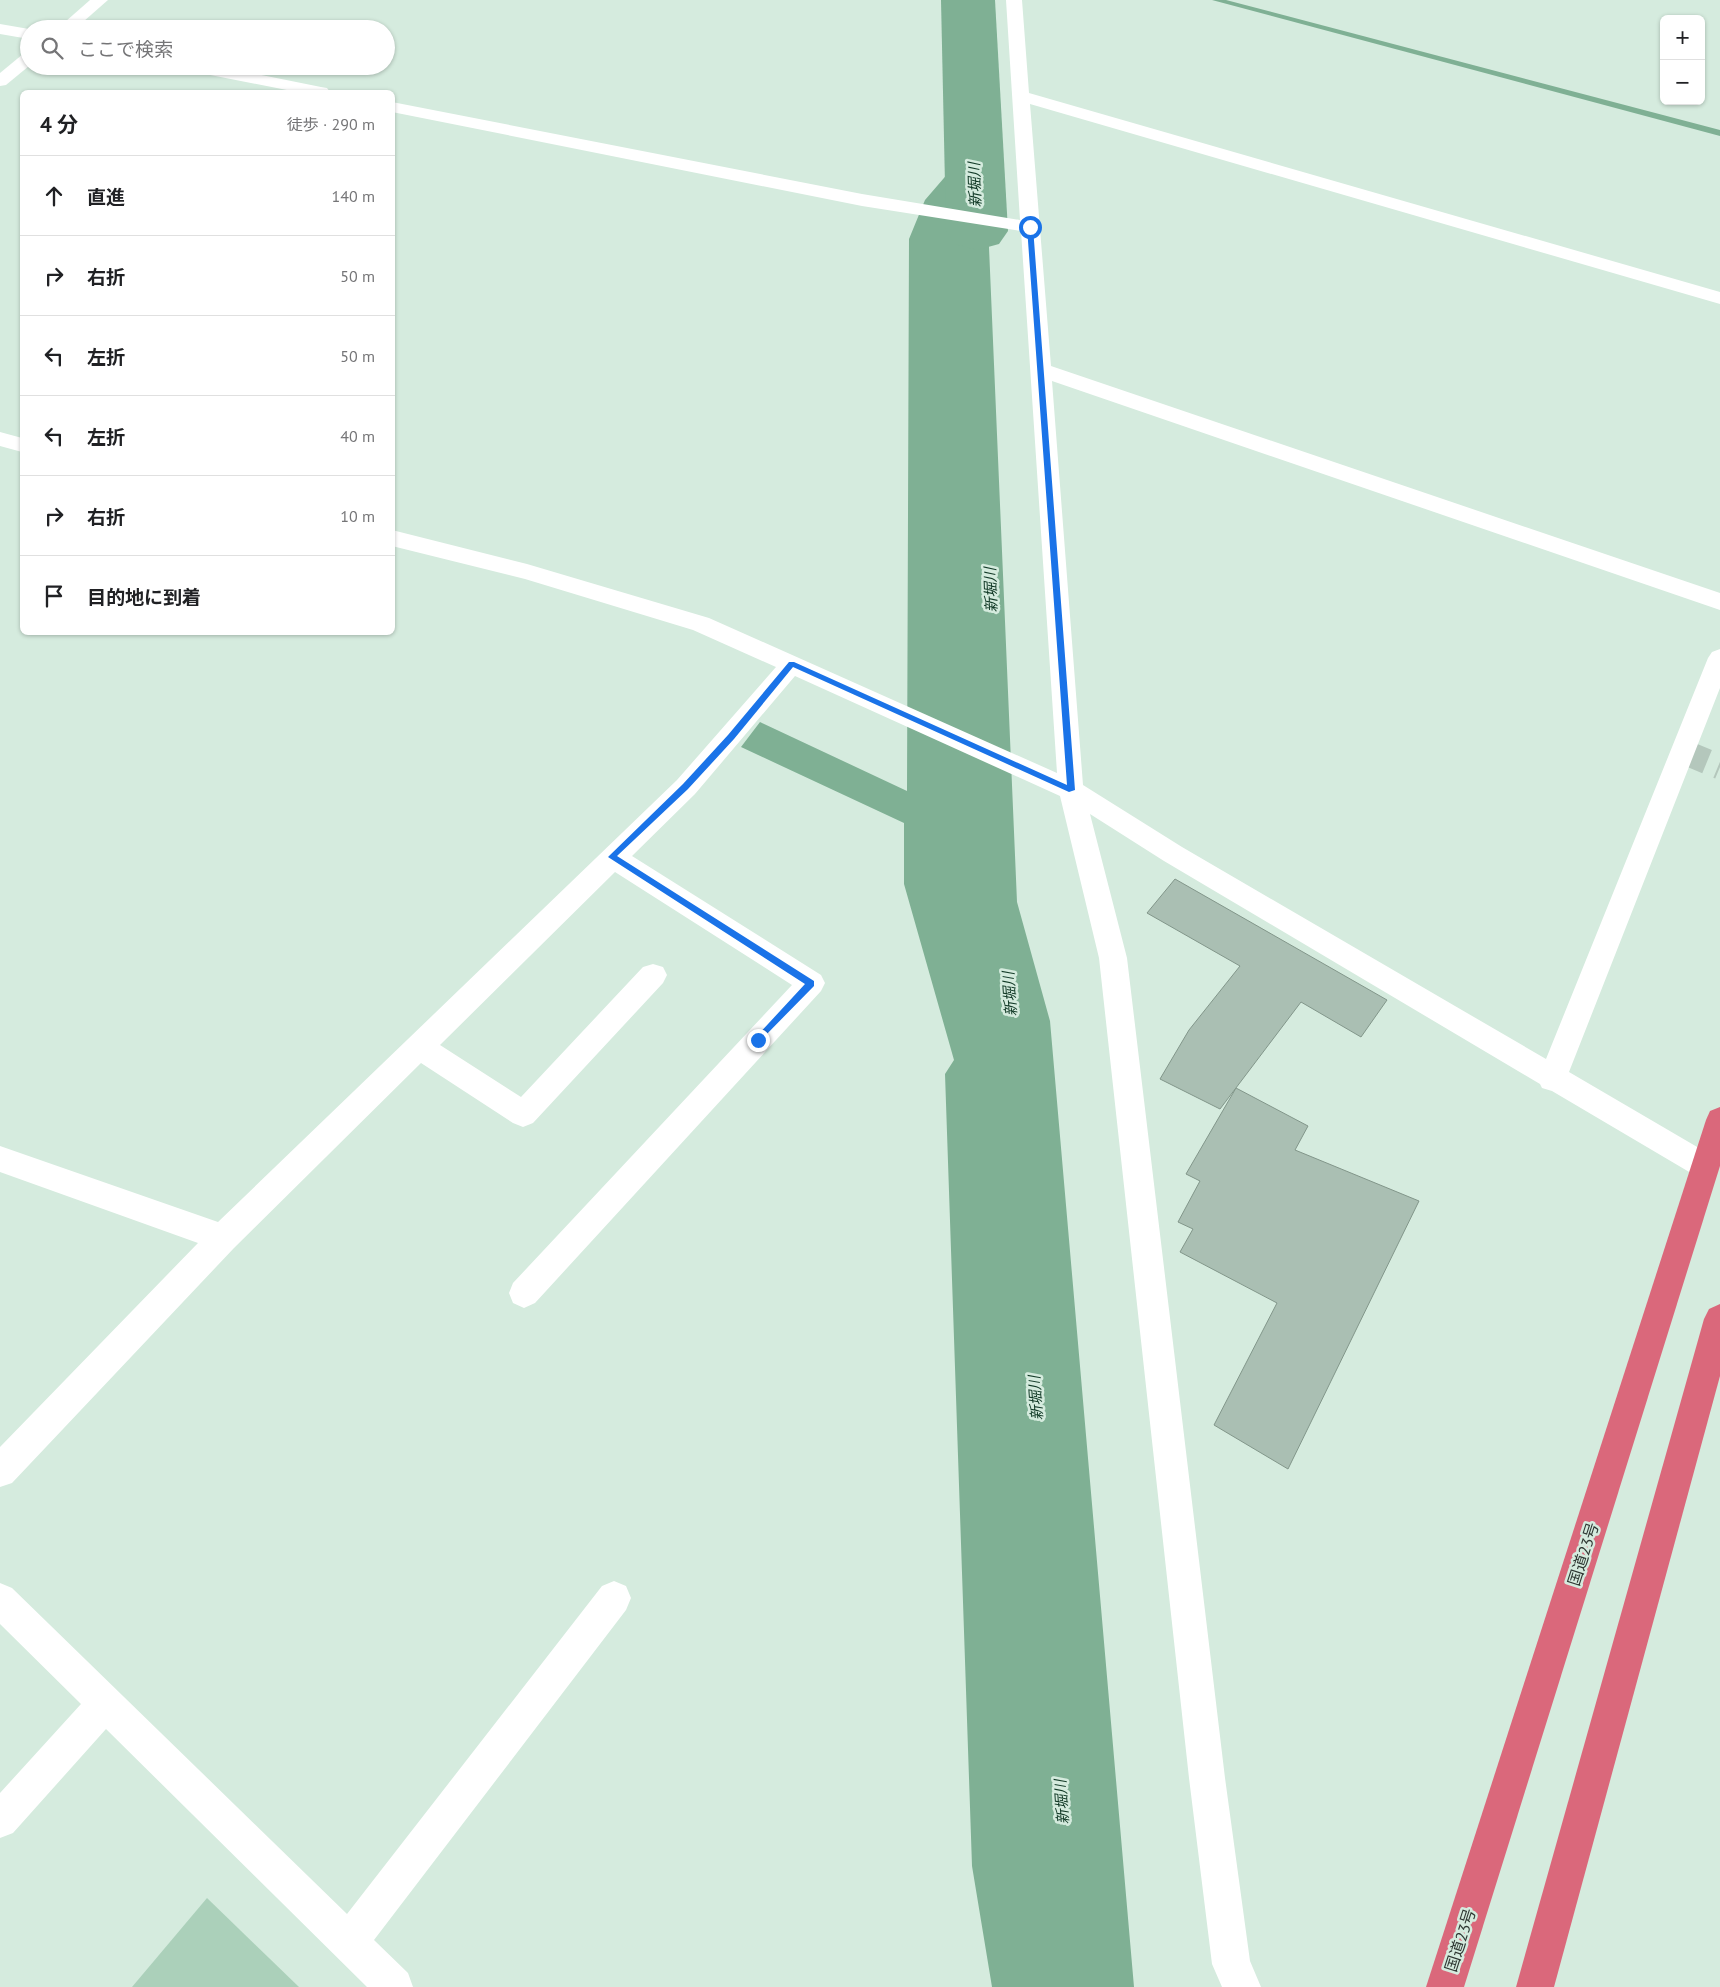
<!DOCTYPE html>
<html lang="ja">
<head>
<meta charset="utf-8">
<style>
	:root { --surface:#fff; --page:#f6f6f6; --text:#202124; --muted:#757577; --line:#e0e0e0 }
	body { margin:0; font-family:"PT Sans","Noto Sans JP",sans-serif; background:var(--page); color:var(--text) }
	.controls { position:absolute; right:15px; top:15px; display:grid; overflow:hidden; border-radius:8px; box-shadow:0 1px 4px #0004 }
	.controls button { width:45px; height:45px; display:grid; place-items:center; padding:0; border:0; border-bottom:1px solid var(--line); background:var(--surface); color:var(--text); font:25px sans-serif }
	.stop { position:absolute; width:15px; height:15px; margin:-11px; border:4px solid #1a73e8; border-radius:50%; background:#fff }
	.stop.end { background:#1a73e8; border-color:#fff; box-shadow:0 1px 5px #0008 }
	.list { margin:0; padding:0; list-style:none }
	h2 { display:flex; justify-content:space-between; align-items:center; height:65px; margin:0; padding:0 20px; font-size:21px }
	h2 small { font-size:16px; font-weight:400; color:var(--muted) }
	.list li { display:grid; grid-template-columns:32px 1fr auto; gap:15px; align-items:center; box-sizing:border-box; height:80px; padding:0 20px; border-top:1px solid var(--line) }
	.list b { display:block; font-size:19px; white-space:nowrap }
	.list em { font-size:16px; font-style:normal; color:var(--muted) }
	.icon { flex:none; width:28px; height:28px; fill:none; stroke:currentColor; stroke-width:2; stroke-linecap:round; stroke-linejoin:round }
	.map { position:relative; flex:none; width:1720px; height:1987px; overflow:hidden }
	.search { position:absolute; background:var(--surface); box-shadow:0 1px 4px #0004; left:20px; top:20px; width:375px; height:55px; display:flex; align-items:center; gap:12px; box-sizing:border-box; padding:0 18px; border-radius:28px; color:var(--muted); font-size:19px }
	.panel { position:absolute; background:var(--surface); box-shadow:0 1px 4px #0004; left:20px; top:90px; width:375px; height:545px; border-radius:8px }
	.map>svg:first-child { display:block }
	.green { fill:#abd0ba }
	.water { fill:#7fb094 }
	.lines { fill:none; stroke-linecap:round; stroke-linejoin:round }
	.stream { fill:#7fb094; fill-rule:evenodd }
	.river { fill:#7fb094; fill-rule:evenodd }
	.building { fill:#aabfb3; stroke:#82968a }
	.minor-tunnel { stroke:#b4c7bc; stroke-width:25; stroke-dasharray:25 12; stroke-linecap:butt }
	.minor { fill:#fff; fill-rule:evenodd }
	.highway { fill:#da687b; fill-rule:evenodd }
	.route { fill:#1a73e8 }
	.labels { text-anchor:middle; stroke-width:5; stroke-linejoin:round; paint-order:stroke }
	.water-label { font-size:15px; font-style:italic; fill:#113926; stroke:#d5ebde }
	.near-street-label { font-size:16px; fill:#2f3833; stroke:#d5ebde }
</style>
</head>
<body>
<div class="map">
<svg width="1720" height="1987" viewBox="0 0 1720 1987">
	<rect width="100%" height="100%" fill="#d5ebde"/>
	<path class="green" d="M207 1898 299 1987H132Z"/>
	<path class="water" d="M950 107H983L1017 902 1050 1021 1134 1987H992L972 1866 945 1074 954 1060 904 884V823L741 747 760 722 907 791 909 239 925 200 950 171Z"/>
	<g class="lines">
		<path class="stream" d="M1212 0H1226L1720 130V136Z"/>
		<path class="river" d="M941 0H995L1008 231 999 244 977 250 955 244 946 231Z"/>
	</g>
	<g class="building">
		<path d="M1175 879 1387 1000 1361 1037 1301 1002 1220 1109 1160 1079 1189 1030 1240 966 1147 913Z"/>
		<path d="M1236 1088 1308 1126 1295 1150 1419 1201 1288 1469 1214 1425 1277 1303 1180 1252 1193 1229 1178 1222 1200 1181 1186 1174Z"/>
	</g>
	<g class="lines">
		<path class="minor-tunnel" d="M1684 752 1720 767"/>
		<g class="minor">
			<path d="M90 0H108L75 29H57Z"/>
			<path d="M1006 0H1022L1029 93 1720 292V304L1030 104 1051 366 1720 593V610L1052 381 1083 785 1182 847 1546 1059 1708 658 1712 652 1720 649V688L1569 1072 1716 1158 1720 1165 1716 1176 1706 1180 1696 1176 1552 1091 1542 1088 1540 1084 1164 861 1090 814 1127 958 1225 1778 1250 1961 1261 1987H1222L1212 1964 1189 1778 1099 958 1060 796 795 676 695 794 632 856 821 975 825 983 821 991 535 1303 524 1308 513 1303 509 1293 513 1283 792 985 615 872 440 1045 521 1097 643 967 653 964 663 967 667 975 663 983 533 1123 523 1127 513 1123 421 1063 234 1248 12 1483 0 1487V1447L198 1243 0 1172V1146L218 1222 677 780 776 667 693 630 525 579 392 546V530L527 564 709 618 1057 773 1021 231 862 206 392 112V102L862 194 1020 220Z"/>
			<path d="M0 24 29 29V39L0 34Z"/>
			<path d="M29 53V66L6 85 0 86V73L23 54Z"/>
			<path d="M182 66H217L321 87 327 88 330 92H297L190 71Z"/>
			<path d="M0 432 22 438V452L0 446Z"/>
			<path d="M614 1581 626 1586 631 1598 626 1610 374 1940 408 1973 413 1987H367L106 1729 13 1833 0 1838V1793L81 1704 0 1624V1583L12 1588 347 1914 602 1586Z"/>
		</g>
		<g class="highway">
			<path d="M1720 1107V1166L1464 1987H1426L1706 1120 1710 1111Z"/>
			<path d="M1720 1304V1376L1554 1987H1516L1704 1319 1709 1309Z"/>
		</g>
	</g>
	<path class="route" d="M1030 225 1033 227 1075 790 1069 792 793 667 734 739 688 789 617 856 814 981V986L758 1043 754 1040 756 1037 805 984 608 857 683 784 728 735 789 662H794L1067 785 1027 227Z"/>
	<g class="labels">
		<g class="water-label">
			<text transform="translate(975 185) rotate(-92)" y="5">新堀川</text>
			<text transform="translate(991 590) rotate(-92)" y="5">新堀川</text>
			<text transform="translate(1010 994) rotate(-94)" y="5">新堀川</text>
			<text transform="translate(1036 1398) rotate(-94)" y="5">新堀川</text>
			<text transform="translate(1062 1802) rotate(-94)" y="5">新堀川</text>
		</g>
		<g class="near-street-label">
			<text transform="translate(1583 1554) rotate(-72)" y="6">国道23号</text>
			<text transform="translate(1460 1940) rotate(-72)" y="6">国道23号</text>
		</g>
	</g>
</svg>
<div class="controls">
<button>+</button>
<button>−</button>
</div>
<div class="stop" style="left:1030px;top:227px"></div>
<div class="stop end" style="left:758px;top:1040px"></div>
<div class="search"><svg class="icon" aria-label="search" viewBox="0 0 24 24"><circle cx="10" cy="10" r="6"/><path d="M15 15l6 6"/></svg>ここで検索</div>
<section class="panel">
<h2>4 分<small>徒歩 · 290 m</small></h2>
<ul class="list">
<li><svg class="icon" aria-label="ahead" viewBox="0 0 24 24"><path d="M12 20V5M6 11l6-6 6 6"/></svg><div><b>直進</b></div><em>140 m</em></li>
<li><svg class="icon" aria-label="right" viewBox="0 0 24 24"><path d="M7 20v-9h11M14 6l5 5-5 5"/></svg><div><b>右折</b></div><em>50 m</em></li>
<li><svg class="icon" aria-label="left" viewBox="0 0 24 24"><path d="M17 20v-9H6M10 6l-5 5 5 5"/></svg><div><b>左折</b></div><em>50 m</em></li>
<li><svg class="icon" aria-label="left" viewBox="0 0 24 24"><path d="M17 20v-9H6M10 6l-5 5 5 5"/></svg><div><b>左折</b></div><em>40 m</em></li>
<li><svg class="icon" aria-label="right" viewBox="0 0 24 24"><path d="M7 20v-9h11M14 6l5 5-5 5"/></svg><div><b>右折</b></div><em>10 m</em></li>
<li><svg class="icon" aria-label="arrive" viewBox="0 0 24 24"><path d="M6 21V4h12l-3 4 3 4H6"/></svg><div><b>目的地に到着</b></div></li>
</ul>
</section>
</div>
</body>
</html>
